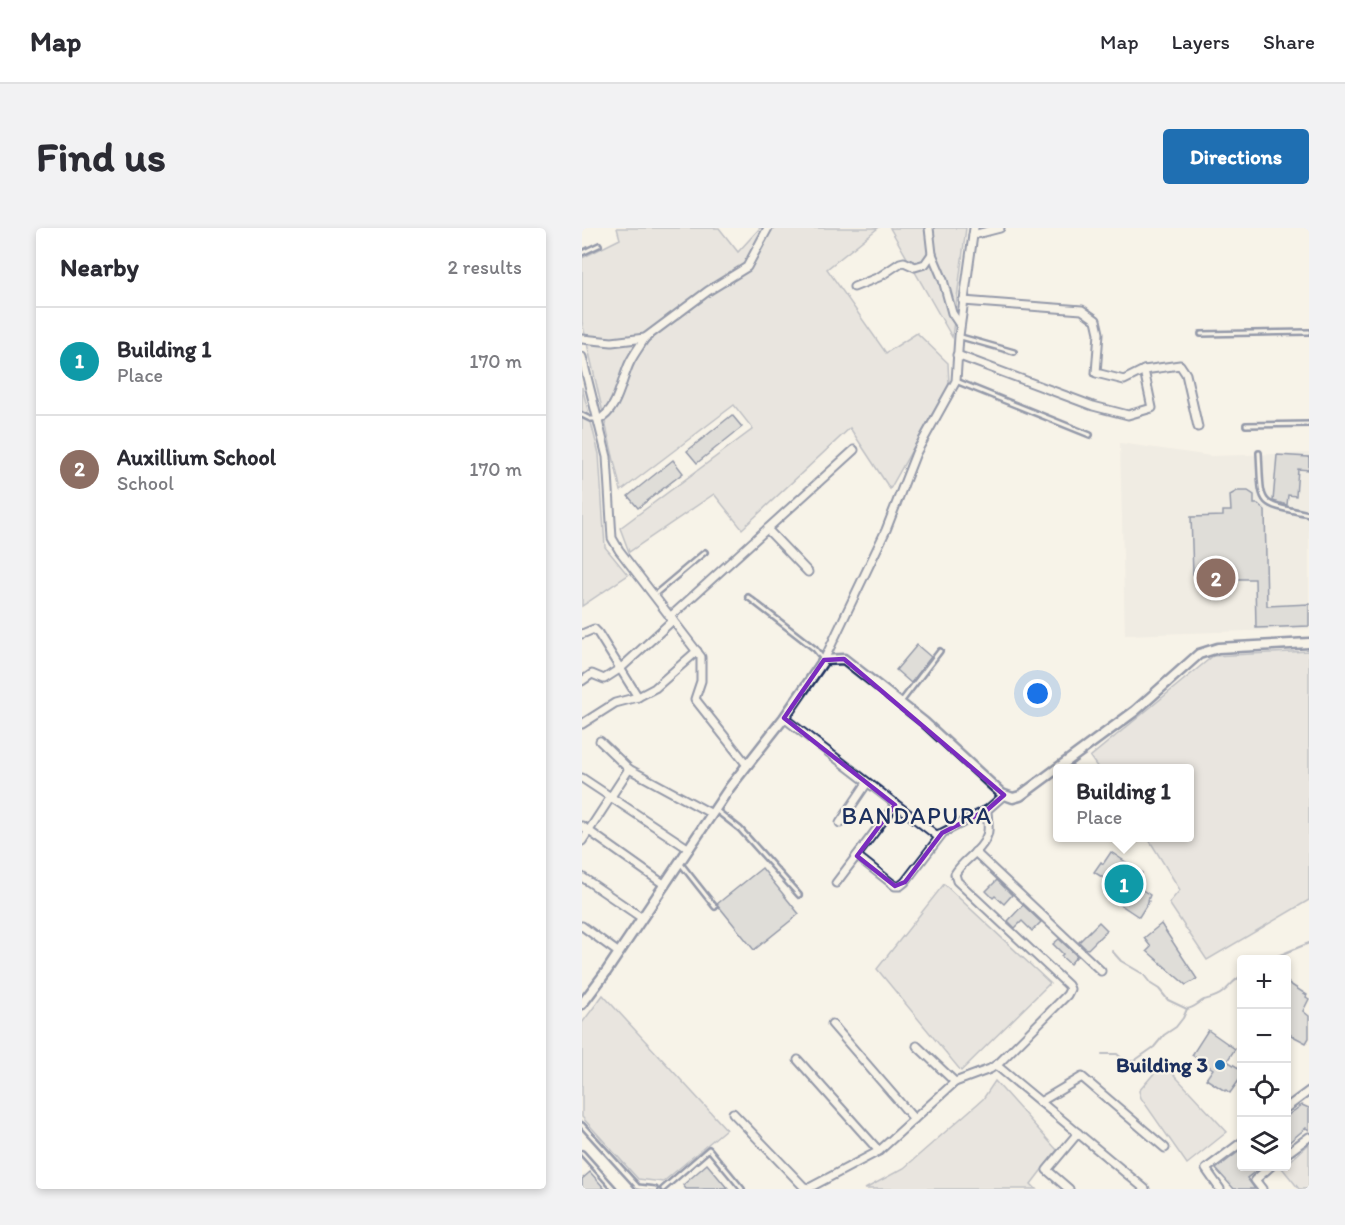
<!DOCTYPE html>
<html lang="en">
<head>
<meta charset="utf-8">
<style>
	:root { --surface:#fff; --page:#f2f2f3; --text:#2b2b33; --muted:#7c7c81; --line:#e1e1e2; --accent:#1f6fb2 }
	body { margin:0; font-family:Itim,sans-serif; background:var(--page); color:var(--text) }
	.controls { position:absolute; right:18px; bottom:18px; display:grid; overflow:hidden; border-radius:6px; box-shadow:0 3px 9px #0003 }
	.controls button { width:54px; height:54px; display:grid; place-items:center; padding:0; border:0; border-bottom:2px solid var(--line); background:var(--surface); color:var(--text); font:30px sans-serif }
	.you { position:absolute; left:456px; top:466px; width:21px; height:21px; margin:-15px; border:4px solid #fff; border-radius:50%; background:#1a73e8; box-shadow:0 0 0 9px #1a73e833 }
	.badge { display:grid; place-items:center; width:39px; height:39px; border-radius:50%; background:var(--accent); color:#fff; font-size:20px; font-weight:700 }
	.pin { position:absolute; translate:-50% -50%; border:3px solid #fff; box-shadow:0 2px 6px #0006 }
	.popup { position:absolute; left:471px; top:536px; width:141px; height:78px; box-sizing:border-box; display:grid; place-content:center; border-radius:6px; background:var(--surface); filter:drop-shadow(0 2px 4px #0005); font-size:20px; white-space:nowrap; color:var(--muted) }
	.popup b { font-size:22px; color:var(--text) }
	.popup::after { content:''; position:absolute; left:50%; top:100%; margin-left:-12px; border:12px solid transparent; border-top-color:var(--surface) }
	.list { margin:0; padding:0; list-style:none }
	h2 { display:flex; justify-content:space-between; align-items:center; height:78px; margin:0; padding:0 24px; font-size:26px }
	h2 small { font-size:20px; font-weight:400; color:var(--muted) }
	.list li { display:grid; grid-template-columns:39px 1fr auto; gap:18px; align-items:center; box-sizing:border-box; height:108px; padding:0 24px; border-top:2px solid var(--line) }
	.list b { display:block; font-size:22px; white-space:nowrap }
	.list p { margin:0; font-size:20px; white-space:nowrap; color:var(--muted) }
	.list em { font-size:20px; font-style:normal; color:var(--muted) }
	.icon { flex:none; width:33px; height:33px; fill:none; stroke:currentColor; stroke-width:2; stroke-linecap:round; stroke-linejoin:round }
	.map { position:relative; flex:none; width:727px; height:961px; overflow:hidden; border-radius:6px }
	header { display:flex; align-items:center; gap:36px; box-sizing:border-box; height:84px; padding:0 30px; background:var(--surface); border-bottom:2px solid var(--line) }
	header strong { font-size:28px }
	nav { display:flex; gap:33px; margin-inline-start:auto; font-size:21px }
	.intro { display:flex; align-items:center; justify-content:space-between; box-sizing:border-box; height:144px; padding:0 36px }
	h1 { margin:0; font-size:42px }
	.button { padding:15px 27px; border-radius:6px; background:var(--accent); color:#fff; font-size:21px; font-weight:700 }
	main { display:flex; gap:36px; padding:0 36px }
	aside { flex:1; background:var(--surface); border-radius:6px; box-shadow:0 3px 9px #0003 }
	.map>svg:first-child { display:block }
	.built { fill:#e6e5de }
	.green { fill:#d7d6d4; stroke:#798299; stroke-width:1.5 }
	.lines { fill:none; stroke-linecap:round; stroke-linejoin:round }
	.stream { stroke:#727c95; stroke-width:2 }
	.building { fill:#c0c3c5; stroke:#1b2f5e; stroke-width:1.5 }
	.service-casing { stroke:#1b2f5e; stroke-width:8 }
	.minor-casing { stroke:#1b2f5e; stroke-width:11 }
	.tertiary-casing { stroke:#1b2f5e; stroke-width:13 }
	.service { stroke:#f7f3e8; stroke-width:3 }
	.minor { stroke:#f7f3e8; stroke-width:7 }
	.tertiary { stroke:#f7f3e8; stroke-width:8 }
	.marked { fill:none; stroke:#7b2cbf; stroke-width:4.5; stroke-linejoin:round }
	.poi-dot { fill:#1f6fb2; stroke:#f7f3e8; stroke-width:2 }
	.labels { text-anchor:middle; stroke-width:4.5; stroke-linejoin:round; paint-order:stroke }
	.poi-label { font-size:21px; font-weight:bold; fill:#1b2f5e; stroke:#f7f3e8; text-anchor:end }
	.quarter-label { font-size:24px; letter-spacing:1.5px; fill:#1b2f5e; stroke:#f7f3e8 }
</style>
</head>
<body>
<header>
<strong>Map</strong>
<nav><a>Map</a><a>Layers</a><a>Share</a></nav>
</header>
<div class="intro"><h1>Find us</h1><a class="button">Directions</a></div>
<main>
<aside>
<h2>Nearby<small>2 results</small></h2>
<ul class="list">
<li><span class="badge" style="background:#0f9aa8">1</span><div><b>Building 1</b><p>Place</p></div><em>170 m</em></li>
<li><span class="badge" style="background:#8d6e63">2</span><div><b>Auxillium School</b><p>School</p></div><em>170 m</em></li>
</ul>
</aside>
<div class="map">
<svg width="727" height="961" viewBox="0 0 727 961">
	<rect width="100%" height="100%" fill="#f7f3e8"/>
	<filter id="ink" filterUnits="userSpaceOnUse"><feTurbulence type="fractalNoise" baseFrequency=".0167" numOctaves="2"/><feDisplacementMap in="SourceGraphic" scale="12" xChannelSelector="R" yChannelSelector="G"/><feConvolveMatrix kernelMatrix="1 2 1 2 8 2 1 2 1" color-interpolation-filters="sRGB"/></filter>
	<g filter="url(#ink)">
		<path class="built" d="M538 215 629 228 727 225V401L543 407Z"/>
		<g class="green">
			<path d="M35 0H137L156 24 178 0H296L245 41 304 125 335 105 366 135 367 156 308 261 268 200 160 301 132 266 47 324 38 300 171 201 152 177 39 263 0 94V30L38 11Z"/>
			<path d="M308 0H384L370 109Z"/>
			<path d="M0 159 17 226 23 319 46 347 0 378Z"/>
			<path d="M727 423V672L625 732 587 675 598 662 566 610H608V540H516L508 529 631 428Z"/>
			<path d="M362 656 468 755 379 843 295 741Z"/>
			<path d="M21 767 144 901 81 954 56 951 0 889V795Z"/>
			<path d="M581 835 645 904 605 936 559 870 557 863Z"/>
			<path d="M413 853 475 922 449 956 454 961H283L322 940 401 871Z"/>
			<path d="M727 916V961H717L700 940 704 938 705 936Z"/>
		</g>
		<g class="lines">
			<g class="stream">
				<path d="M530 723 539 733 561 746 569 756 577 761 586 772 605 781C612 780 616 775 622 772 629 770 635 769 641 764 648 759 651 752 660 748"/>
				<path d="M686 732 727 715"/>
				<path d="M520 826H535L543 833H552L572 819 582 807 594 799 601 790 605 781"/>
			</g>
		</g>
		<g class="building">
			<path d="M150 187 160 199 115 235 105 223Z"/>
			<path d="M695 227 727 229V242L716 241 714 268 706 267 705 277 691 273Z"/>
			<path d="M91 232 101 245 56 280 46 268Z"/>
			<path d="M655 263H666L672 267V276H676L683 282 685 378 727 376V398L674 400 673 351H642V345L611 346 609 289 641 288V283H649L648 267Z"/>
			<path d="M335 417 349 429 329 455 314 442Z"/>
			<path d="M529 624 560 645 553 657 568 667 566 672 567 673 557 689 524 667 531 656 512 644 519 634 521 636Z"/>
			<path d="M180 640 217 686 172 722 135 676Z"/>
			<path d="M415 652 430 667 422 676 413 668 411 670 404 663Z"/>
			<path d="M441 677 459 694 450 703 440 693 433 700 426 693Z"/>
			<path d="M517 694 525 702 506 721 503 720 497 714Z"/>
			<path d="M579 696 615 751 604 757 565 723 569 719 562 710Z"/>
			<path d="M477 711 495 728 488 736 479 728 481 726 471 716Z"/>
			<path d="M705 754 725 767 724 769 727 771 721 783 727 788V810L724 815 705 805Z"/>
			<path d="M626 802 653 821 645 833 660 842V848L648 865 644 862 643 863 624 851 631 841 610 827Z"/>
			<path d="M720 877 727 880V902L724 900 705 916V888Z"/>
			<path d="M660 921V939H679L665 950 673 961H652L634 941Z"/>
			<path d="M125 936 146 961H104L101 957Z"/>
			<path d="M8 944 23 961H0V951Z"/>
		</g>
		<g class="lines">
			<defs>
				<g id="service">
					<path d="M0 25 17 17"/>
					<path d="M619 106 727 104"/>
					<path d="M379 109 432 124"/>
					<path d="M374 153 508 207"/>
					<path d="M0 187 8 191H15"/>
					<path d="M664 197 727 196"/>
					<path d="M677 225C680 279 674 275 727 286"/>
					<path d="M72 367 123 324"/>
					<path d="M166 369 233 421 241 431"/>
					<path d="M319 474 358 423"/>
					<path d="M135 583 158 601 217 667"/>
					<path d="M99 636 133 679"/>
					<path d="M0 897 56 959 73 961"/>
					<path d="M0 925 32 961"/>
					<path d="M81 961 127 921 160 961"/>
				</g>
				<g id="minor">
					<path d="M391 7 418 0"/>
					<path d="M350 26 361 52 370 85 378 97"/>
					<path d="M272 59 297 49 318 35 322 34 333 39 343 36 350 26 347 0"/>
					<path d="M381 73 500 82 514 92 517 105 514 145 542 152 562 142"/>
					<path d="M0 111 30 114 63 110 126 63 165 39 186 0"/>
					<path d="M375 127 511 178 546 187 570 180 562 142 598 137 604 146 616 199"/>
					<path d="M0 129 25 229 30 310 37 322 119 429V453L113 471 165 537"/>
					<path d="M16 192C36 183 39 152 48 134 52 126 58 118 63 110"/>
					<path d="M185 301 226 344"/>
					<path d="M88 389 272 222"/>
					<path d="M0 406 12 401 16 405 56 469"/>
					<path d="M242 432 304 302 334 225 374 153 377 108 392 0"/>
					<path d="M0 453 10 446 22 451 39 440 91 392"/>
					<path d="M202 490 354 607 360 605 405 582"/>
					<path d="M0 496 33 475 56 469 73 460 115 423"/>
					<path d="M18 513 47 541 130 586"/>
					<path d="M0 550 107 621"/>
					<path d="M258 595 285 555"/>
					<path d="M0 598 83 657"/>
					<path d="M0 613 47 541"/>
					<path d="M393 624 519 743"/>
					<path d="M275 628 313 658H318L323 654 360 606"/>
					<path d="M0 649 60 690"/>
					<path d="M254 655 313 577"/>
					<path d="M0 698 37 725"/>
					<path d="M250 796 332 891"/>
					<path d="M335 818 373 854"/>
					<path d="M216 832 297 923"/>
					<path d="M414 837 563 961"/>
					<path d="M458 874 500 849 583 920"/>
					<path d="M704 880 727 863"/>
					<path d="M151 885 222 959 227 960 297 923 373 854 408 841 417 835 485 767 488 761 486 757 375 653 373 646C381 631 400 624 405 607 408 601 405 590 405 582L422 567"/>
					<path d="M704 926 727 909"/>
					<path d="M487 961 465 942 496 905"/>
					<path d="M638 961 624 941 660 914"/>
					<path d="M680 961 673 952 689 938"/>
				</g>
				<path id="tertiary" d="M0 776 24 744 148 559 202 490 242 432 262 431 342 494 420 566 431 570 438 568 553 483 617 426 636 420 727 415"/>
			</defs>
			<use href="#service" class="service-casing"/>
			<use href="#minor" class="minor-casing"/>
			<use href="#tertiary" class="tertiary-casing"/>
			<use href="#service" class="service"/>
			<use href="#minor" class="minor"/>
			<use href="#tertiary" class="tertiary"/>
		</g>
	</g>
	<path d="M0 0H727V961H0ZM262 431 422 567 405 582 360 605 323 654 313 658 275 628 313 577 202 490 242 432Z" fill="#f7f3e8" fill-opacity=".55" fill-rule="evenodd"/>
	<path class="marked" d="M262 431 422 567 405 582 360 605 323 654 313 658 275 628 313 577 202 490 242 432Z"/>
	<circle class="poi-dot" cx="638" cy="837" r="6"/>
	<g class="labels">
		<g class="poi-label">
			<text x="626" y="844">Building 3</text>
		</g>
		<g class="quarter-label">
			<text x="335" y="596">BANDAPURA</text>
		</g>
	</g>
</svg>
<div class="controls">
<button>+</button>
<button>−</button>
<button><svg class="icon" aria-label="locate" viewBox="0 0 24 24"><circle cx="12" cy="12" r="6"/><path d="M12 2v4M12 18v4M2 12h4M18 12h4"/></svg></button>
<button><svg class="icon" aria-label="layers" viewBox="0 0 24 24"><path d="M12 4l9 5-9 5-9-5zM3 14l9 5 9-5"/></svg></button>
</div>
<div class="you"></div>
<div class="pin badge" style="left:542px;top:656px;background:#0f9aa8">1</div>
<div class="popup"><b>Building 1</b>Place</div>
<div class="pin badge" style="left:634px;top:350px;background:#8d6e63">2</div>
</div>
</main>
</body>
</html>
